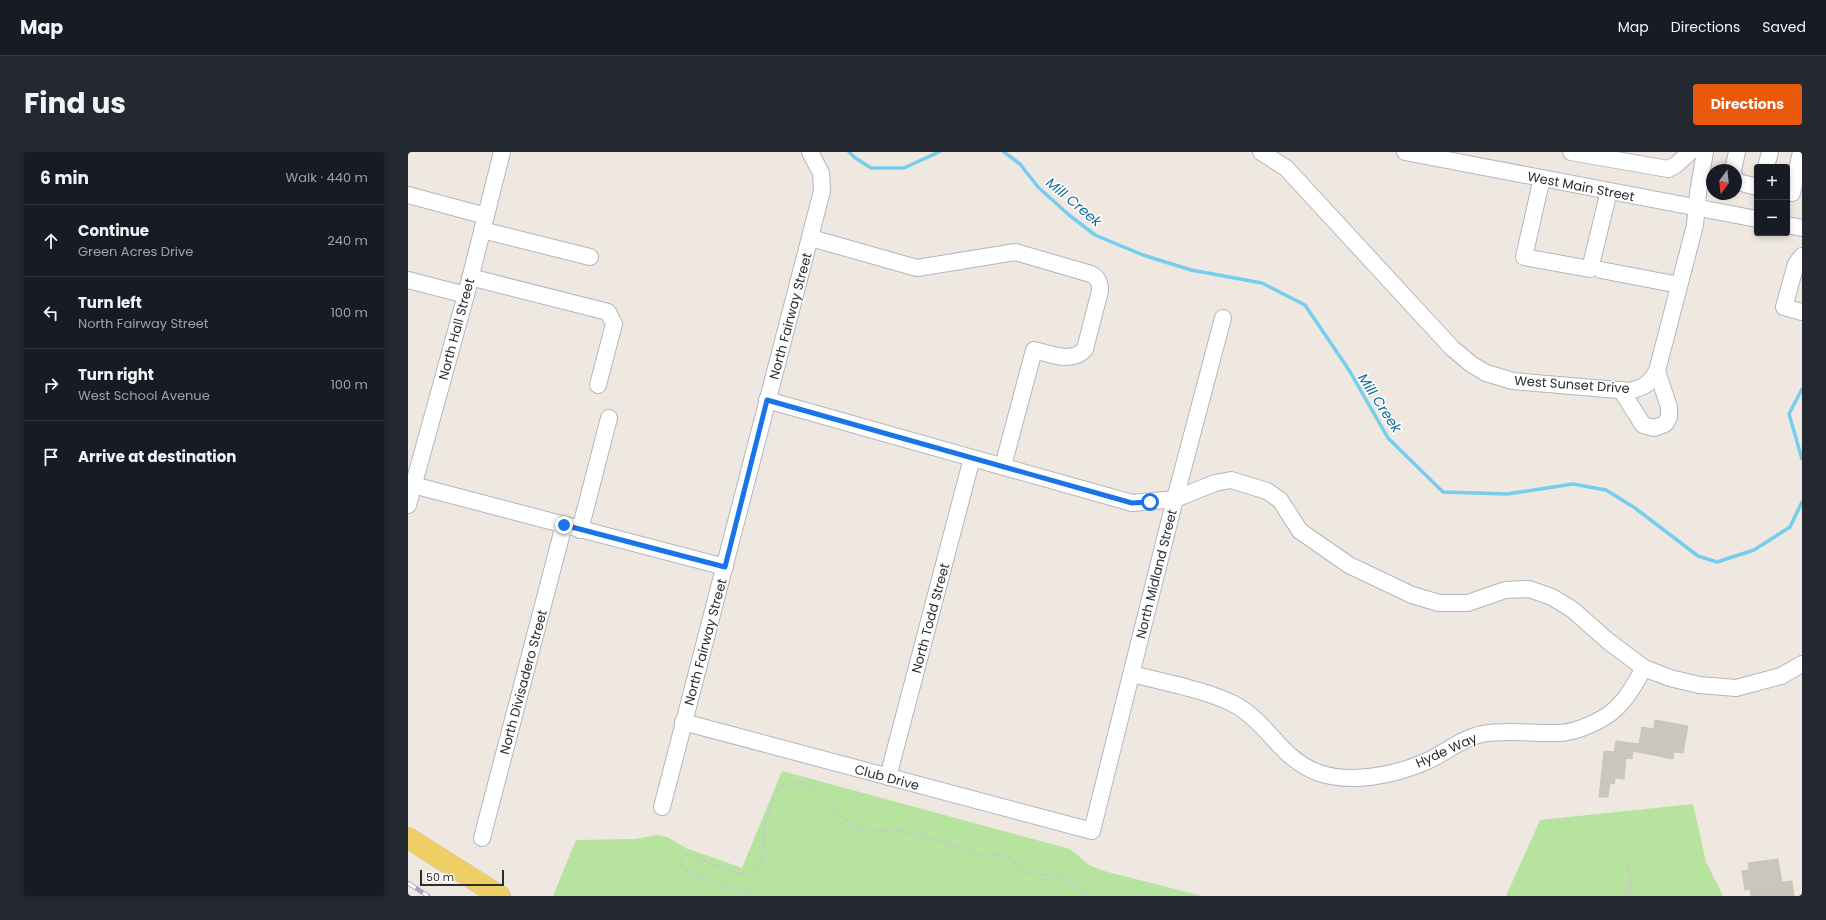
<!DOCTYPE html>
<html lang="en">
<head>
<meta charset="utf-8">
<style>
	:root { --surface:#171b24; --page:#242831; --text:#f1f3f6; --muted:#9ea1a6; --line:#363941; --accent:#ea580c }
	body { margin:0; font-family:Poppins,sans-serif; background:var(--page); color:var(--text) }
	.controls { position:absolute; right:12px; top:12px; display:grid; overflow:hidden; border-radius:4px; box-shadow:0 2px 6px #0003 }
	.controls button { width:36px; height:36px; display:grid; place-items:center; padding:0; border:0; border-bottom:1px solid var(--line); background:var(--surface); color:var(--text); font:20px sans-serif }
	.compass { position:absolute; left:1298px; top:12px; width:36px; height:36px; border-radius:50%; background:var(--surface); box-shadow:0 2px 6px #0003; rotate:195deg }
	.scale { position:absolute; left:12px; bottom:10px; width:84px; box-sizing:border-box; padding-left:4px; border:2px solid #2d2d2d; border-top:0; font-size:11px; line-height:14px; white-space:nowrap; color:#2d2d2d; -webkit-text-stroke:3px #fff; paint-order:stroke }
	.stop { position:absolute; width:12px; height:12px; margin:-9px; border:3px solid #1a73e8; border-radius:50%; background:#fff }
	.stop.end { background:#1a73e8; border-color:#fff; box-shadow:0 1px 4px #0008 }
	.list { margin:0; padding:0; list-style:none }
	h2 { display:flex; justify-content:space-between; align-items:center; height:52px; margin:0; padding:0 16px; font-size:17px }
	h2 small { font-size:13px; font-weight:400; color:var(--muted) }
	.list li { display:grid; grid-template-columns:26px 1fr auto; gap:12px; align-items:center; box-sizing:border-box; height:72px; padding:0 16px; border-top:1px solid var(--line) }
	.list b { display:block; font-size:15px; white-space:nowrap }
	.list p { margin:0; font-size:13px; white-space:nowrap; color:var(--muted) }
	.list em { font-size:13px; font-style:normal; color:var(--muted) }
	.icon { flex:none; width:22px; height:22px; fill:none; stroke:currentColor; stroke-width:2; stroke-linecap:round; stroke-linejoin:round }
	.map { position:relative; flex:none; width:1394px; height:744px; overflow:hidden; border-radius:4px }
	header { display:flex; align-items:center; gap:24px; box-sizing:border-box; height:56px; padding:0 20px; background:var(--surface); border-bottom:1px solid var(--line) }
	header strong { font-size:19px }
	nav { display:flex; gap:22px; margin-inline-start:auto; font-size:14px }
	.intro { display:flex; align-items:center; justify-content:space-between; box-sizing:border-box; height:96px; padding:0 24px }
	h1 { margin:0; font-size:28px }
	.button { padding:10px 18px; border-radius:4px; background:var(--accent); color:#fff; font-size:14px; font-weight:700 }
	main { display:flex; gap:24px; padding:0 24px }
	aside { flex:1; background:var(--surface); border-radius:4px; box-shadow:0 2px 6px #0003 }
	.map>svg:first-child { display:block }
	.green { fill:#b6e39e }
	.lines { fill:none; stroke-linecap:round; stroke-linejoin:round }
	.stream { stroke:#76cded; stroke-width:3.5 }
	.building { fill:#cac6be; stroke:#cac4b9 }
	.minor-casing { stroke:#b3b6c0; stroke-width:18 }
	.major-casing { stroke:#c8c8c8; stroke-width:22 }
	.path { stroke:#c8c8c8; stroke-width:2; stroke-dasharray:3 2; stroke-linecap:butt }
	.minor { stroke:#fff; stroke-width:16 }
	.major { stroke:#eece65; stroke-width:21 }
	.rail-casing { stroke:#a2a5b7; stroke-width:4.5 }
	.rail { stroke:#fff; stroke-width:3; stroke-dasharray:9; stroke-linecap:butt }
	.route { stroke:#1a73e8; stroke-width:5 }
	.labels { text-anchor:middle; stroke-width:3; stroke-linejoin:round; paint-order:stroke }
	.street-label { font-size:13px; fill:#2d2d2d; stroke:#fff }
	.water-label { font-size:14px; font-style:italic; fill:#106d9e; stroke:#fff }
</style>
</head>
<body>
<header>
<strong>Map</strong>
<nav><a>Map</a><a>Directions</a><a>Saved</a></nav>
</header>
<div class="intro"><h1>Find us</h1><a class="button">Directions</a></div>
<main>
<aside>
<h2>6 min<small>Walk · 440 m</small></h2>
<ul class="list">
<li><svg class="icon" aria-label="ahead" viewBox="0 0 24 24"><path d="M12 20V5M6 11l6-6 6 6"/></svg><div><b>Continue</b><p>Green Acres Drive</p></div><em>240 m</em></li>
<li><svg class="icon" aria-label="left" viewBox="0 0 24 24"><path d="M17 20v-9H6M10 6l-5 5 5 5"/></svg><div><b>Turn left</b><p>North Fairway Street</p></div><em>100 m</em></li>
<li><svg class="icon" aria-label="right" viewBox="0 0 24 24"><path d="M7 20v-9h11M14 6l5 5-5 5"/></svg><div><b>Turn right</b><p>West School Avenue</p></div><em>100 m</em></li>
<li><svg class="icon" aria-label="arrive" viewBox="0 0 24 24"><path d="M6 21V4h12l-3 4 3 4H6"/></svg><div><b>Arrive at destination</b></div></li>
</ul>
</aside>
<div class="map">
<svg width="1394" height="744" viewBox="0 0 1394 744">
	<rect width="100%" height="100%" fill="#eee8e0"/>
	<g class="green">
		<path d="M374 619 662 697 681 713 696 719 794 744H145L168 688 228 687 248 683 259 685 278 696 334 716Z"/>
		<path d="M1285 652 1298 710 1315 744H1098L1132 668Z"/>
	</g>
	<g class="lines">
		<g class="stream">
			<path d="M441 0 446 5 463 16H496L531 0"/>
			<path d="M596 0 612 12 630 35 661 63 687 83 735 103 783 118 854 131 897 153 941 218 980 286 1035 340 1099 342 1165 332 1198 338 1227 356 1290 404 1309 410 1346 398 1382 375 1394 350"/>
			<path d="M1394 237 1381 262 1394 307"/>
		</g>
	</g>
	<g class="building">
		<path d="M1247 568 1280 574 1275 601 1266 600 1265 607 1225 599 1224 607 1218 606 1216 627 1207 626 1206 632 1202 631 1200 645H1191L1196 599 1206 600 1208 589 1231 592 1234 575 1246 577Z"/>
		<path d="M1370 707 1374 730 1384 729 1386 744H1343L1342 737 1337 738 1334 719 1341 718 1340 711Z"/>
	</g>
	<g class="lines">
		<defs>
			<g id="minor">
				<path d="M853 0 878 16 1044 196 1063 212 1078 221 1105 229 1221 239C1237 235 1240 233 1249 219L1287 73 1290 41 1297 0"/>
				<path d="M997 0 1349 67"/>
				<path d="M1163 0 1260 17 1268 13 1282 0"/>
				<path d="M1358 15 1362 0"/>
				<path d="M1325 18 1329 0"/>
				<path d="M1134 26 1116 105 1182 117 1201 39"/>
				<path d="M1328 27 1330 30 1349 35"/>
				<path d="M1384 41 1393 0"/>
				<path d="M0 43 78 64"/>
				<path d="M1379 73 1394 76"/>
				<path d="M74 78 182 105"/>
				<path d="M403 86 509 116 607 100 683 122C690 126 692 130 692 139L677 197C664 212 643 202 626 198L595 314"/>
				<path d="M1394 104 1388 112 1376 155 1394 160"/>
				<path d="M1193 118 1271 133"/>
				<path d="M62 125 200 160 206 172 190 233"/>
				<path d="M0 128 58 143"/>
				<path d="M1213 238 1235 273 1246 276 1257 272 1261 265V255L1249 219"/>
				<path d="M359 248 724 351 767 347 807 331 823 328 859 339 872 348 892 379 941 413 1004 443 1031 451H1060L1097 438 1121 437 1144 445 1165 458 1200 489 1236 516 1262 526 1291 533 1328 536 1373 524 1394 512"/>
				<path d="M5 333 317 415"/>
				<path d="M0 353 58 143 94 0"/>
				<path d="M172 378 201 266"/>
				<path d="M724 522C755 530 804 539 831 555 861 573 874 608 911 621 944 632 987 623 1017 610 1036 602 1054 586 1074 582 1099 577 1124 582 1149 581 1165 581 1184 573 1197 565 1216 553 1225 535 1236 516"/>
				<path d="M275 570 684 679 767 347 815 166"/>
				<path d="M480 625 564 306"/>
				<path d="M254 655 414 39 413 21 402 0"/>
				<path d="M74 686 156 373"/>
			</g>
			<path id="major" d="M0 686 92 744"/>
		</defs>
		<use href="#minor" class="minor-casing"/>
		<use href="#major" class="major-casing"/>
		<g class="path">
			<path d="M348 744C324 733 295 730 273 715L272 708 276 703 280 702 330 722H342L347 720 354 712 356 674 364 651 369 641 376 633 392 630 400 632 416 643 430 660 447 676 462 680 488 677 542 692 572 704 593 703 599 704 620 721 653 725 678 742 684 744"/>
			<path d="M1216 744 1223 724 1217 712"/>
			<path d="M1221 744 1223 731"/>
		</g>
		<use href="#minor" class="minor"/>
		<use href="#major" class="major"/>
		<defs>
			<path id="rail" d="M0 731 20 744"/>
		</defs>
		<use href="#rail" class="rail-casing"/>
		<use href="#rail" class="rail"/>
	</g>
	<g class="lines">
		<path class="route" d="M156 373 317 415 359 248 724 351 742 350"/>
	</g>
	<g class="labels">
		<g class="street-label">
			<text transform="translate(1173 34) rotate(11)" y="5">West Main Street</text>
			<text transform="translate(382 164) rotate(-75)" y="5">North Fairway Street</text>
			<text transform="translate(48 177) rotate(-75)" y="5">North Hall Street</text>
			<text transform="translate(1164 232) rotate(4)" y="5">West Sunset Drive</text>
			<text transform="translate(748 422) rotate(-76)" y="5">North Midland Street</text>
			<text transform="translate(522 466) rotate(-75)" y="5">North Todd Street</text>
			<text transform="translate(297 490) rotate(-75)" y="5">North Fairway Street</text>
			<text transform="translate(115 530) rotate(-75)" y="5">North Divisadero Street</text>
			<text transform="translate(1038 598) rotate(-24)" y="5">Hyde Way</text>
			<text transform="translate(479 625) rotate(15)" y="5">Club Drive</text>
		</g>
		<g class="water-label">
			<text transform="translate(666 50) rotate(40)" y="5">Mill Creek</text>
			<text transform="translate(972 251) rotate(57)" y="5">Mill Creek</text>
		</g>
	</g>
</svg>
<div class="controls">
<button>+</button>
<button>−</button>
</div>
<svg class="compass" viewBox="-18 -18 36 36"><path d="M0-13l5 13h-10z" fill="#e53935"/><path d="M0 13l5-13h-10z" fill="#9ea1a6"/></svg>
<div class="scale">50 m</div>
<div class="stop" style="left:742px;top:350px"></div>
<div class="stop end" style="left:156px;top:373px"></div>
</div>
</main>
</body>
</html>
